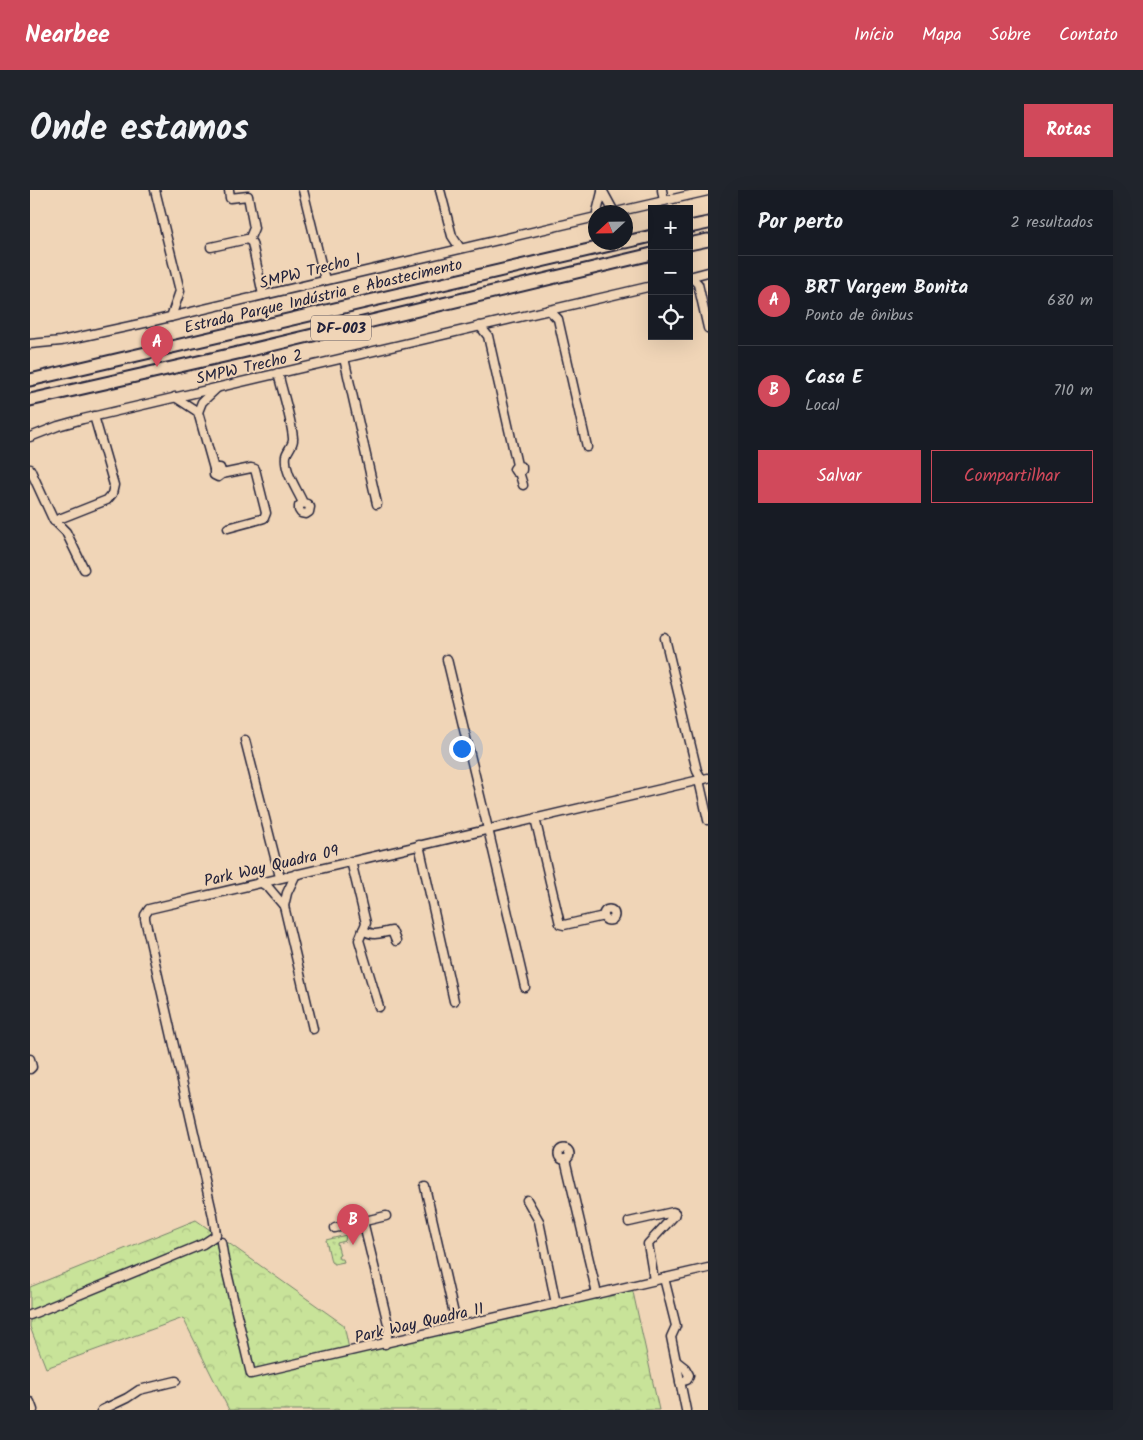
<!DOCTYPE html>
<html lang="pt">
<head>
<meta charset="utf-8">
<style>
	:root { --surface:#171b24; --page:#20242c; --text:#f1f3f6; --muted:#9ea1a6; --line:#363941; --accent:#d1495b }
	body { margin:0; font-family:Kalam,sans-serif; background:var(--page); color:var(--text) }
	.controls { position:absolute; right:15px; top:15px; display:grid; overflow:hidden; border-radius:0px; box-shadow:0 5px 20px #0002 }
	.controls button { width:45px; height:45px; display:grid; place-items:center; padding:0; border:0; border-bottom:1px solid var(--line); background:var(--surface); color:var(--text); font:25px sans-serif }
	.compass { position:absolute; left:558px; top:15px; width:45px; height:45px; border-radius:50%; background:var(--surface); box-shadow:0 5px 20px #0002; rotate:248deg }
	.you { position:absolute; left:431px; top:558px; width:18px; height:18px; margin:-12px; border:4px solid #fff; border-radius:50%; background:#1a73e8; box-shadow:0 0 0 8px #1a73e833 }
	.badge { display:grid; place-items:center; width:32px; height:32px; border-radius:50%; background:var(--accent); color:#fff; font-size:16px; font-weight:700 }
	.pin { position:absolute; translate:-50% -41px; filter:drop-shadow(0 1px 2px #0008) }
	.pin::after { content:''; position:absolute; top:26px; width:18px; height:15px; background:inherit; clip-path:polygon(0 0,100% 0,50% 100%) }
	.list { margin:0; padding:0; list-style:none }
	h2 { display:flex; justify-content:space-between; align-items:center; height:65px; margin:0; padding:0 20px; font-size:21px }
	h2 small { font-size:16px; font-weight:400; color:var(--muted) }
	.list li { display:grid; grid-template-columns:32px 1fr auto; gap:15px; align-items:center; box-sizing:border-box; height:90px; padding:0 20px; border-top:1px solid var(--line) }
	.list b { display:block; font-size:19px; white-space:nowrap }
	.list p { margin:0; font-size:16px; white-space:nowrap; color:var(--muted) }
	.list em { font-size:16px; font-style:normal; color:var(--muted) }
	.actions { display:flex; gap:10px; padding:15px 20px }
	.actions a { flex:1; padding:11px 0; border:1px solid var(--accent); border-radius:0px; text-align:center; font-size:18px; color:var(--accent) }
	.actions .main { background:var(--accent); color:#fff }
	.icon { flex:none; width:28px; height:28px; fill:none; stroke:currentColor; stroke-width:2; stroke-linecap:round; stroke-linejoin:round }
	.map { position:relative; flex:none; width:678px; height:1220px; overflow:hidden; border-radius:0px }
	header { display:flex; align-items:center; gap:30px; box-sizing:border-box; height:70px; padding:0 25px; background:var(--accent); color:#fff }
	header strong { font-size:24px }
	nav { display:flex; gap:28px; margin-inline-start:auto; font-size:18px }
	.intro { display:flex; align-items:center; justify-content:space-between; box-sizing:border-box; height:120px; padding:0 30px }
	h1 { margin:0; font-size:35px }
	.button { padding:12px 22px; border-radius:0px; background:var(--accent); color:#fff; font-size:18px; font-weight:700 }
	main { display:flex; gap:30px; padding:0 30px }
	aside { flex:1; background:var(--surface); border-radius:0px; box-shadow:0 5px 20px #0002 }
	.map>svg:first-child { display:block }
	.grass { fill:url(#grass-dots); stroke:#75826a }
	.forest { fill:url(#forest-crowns); stroke:#75826a }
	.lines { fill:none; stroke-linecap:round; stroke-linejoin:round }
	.minor-casing { stroke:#22223b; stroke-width:11 }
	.highway-casing { stroke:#22223b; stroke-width:15 }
	.minor { stroke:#f0d5b7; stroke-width:8 }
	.highway { stroke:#f0d5b7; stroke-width:11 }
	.labels { text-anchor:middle; stroke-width:4; stroke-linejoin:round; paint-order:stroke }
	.shield { fill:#f0d5b7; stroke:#605860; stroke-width:1 }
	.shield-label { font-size:15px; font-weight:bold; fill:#22223b }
	.street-label { font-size:16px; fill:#22223b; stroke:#f0d5b7 }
</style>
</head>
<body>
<header>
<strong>Nearbee</strong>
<nav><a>Início</a><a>Mapa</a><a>Sobre</a><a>Contato</a></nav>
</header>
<div class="intro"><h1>Onde estamos</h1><a class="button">Rotas</a></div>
<main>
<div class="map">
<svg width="678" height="1220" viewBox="0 0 678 1220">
	<defs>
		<pattern id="grass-dots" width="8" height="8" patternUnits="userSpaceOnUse" patternTransform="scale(1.25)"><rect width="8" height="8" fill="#c8e399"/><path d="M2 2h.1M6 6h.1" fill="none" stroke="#acc285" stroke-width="1.8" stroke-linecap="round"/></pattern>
		<pattern id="forest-crowns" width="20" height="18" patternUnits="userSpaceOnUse" patternTransform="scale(1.25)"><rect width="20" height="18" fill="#c8e399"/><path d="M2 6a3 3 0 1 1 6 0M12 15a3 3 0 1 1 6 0" fill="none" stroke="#acc285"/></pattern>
	</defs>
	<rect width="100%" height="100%" fill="#f0d5b7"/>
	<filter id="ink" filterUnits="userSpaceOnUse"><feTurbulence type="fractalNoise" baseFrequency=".02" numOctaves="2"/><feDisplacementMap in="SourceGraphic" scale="10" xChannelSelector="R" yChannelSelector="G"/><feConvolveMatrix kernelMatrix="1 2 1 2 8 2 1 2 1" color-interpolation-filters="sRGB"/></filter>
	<g filter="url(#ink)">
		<path class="grass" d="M316 1045 315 1051 307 1053 310 1065H308L309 1069H313L314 1072 304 1074 301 1072 296 1050Z"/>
		<path class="forest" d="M166 1030 314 1135 320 1164 601 1093 629 1220H199L153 1128 16 1178 0 1137V1097Z"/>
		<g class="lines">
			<defs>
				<g id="minor">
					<path d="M125 0 150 101 141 127"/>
					<path d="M199 0 200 8 218 6 224 38 219 50 222 53 233 105"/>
					<path d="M273 0 295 90"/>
					<path d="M410 0 422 46 430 58"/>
					<path d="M572 0 584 22"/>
					<path d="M632 0 634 11"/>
					<path d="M567 22 572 2"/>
					<path d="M586 22 678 1"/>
					<path d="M181 57 217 49 219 50"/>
					<path d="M659 87 678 82"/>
					<path d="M661 87 668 94 678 138"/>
					<path d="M519 120 528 129 557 257"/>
					<path d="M450 136 458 146 487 275 484 279 486 282H489L492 280V277L487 275"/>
					<path d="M0 154 31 151 119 132 566 27"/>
					<path d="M314 168 347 314"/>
					<path d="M248 183C253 204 261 227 263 248 264 255 257 260 256 266 254 282 267 299 273 313L277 314 280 317 279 322 276 324 271 323 269 320V316L273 313"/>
					<path d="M145 207 168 222"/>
					<path d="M0 247 28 236 53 229 622 96"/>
					<path d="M0 279 23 329 36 342 54 379"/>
					<path d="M184 279 168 222 172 212 187 198"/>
					<path d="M489 282 493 295"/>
					<path d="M192 284 190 278H186L184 279V285L188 287 192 284 221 278 225 279 236 323 234 328 231 329 198 338"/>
					<path d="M24 331 77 310 82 304 84 295 64 226"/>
					<path d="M635 448 667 581 672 590"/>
					<path d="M417 469 458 639 495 797"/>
					<path d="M215 550 250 687"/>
					<path d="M669 590 678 630"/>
					<path d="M505 628 530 734 534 735 574 726"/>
					<path d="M389 655 424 811"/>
					<path d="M321 671 336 733 329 750 349 817"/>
					<path d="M230 692 238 697 254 716 283 839"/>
					<path d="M254 716 257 703 266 684"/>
					<circle cx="579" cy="725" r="5.5"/>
					<path d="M333 740C344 747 350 743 362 741L366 751"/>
					<path d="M0 869 2 877 0 879"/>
					<circle cx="534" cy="964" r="5.5"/>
					<path d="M535 969 567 1104"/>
					<path d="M395 997 427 1137"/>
					<path d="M497 1010 509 1031 526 1114"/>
					<path d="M333 1031 359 1138 355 1154"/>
					<path d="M599 1032 643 1022 645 1023 644 1026 618 1054 624 1090"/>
					<path d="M305 1038 356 1026"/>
					<path d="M186 1044 183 1026 115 729V725L119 719 678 588"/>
					<path d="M191 1052 194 1070 221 1184 678 1078"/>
					<path d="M634 1088 646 1136 641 1147 656 1220"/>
					<path d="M0 1125 173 1054 185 1046"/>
					<path d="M646 1171 655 1178 659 1185 657 1190 650 1192"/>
					<path d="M0 1212 3 1220"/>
					<path d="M72 1220 97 1208 109 1200 146 1191"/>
				</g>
				<g id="highway">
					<path d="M659 37 678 33"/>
					<path d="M596 52 622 46"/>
					<path d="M659 54 678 50"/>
					<path d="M0 190 593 52"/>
					<path d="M0 210 212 162 622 64"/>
				</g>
			</defs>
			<use href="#minor" class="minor-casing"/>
			<use href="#highway" class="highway-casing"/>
			<use href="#minor" class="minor"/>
			<use href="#highway" class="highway"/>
		</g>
	</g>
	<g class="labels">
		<rect class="shield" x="281" y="125.5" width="60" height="25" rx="4"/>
		<g class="shield-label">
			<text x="311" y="143">DF-003</text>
		</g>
		<g class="street-label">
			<text transform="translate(280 80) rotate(-14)" y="6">SMPW Trecho 1</text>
			<text transform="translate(293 105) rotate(-13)" y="6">Estrada Parque Indústria e Abastecimento</text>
			<text transform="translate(219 176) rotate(-13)" y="6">SMPW Trecho 2</text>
			<text transform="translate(241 675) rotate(-13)" y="6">Park Way Quadra 09</text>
			<text transform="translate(389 1132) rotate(-13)" y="6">Park Way Quadra 11</text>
		</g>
	</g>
</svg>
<div class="controls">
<button>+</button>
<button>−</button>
<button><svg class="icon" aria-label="locate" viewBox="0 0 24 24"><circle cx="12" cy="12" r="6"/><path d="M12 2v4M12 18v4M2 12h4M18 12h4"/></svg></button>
</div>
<svg class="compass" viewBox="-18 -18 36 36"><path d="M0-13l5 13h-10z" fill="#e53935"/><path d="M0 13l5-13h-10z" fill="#9ea1a6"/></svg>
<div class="you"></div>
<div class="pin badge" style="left:127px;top:177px">A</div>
<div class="pin badge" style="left:323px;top:1055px">B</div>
</div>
<aside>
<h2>Por perto<small>2 resultados</small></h2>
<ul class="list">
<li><span class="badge">A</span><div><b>BRT Vargem Bonita</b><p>Ponto de ônibus</p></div><em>680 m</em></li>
<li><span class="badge">B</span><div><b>Casa E</b><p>Local</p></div><em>710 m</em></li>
</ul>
<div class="actions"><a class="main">Salvar</a><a>Compartilhar</a></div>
</aside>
</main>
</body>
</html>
